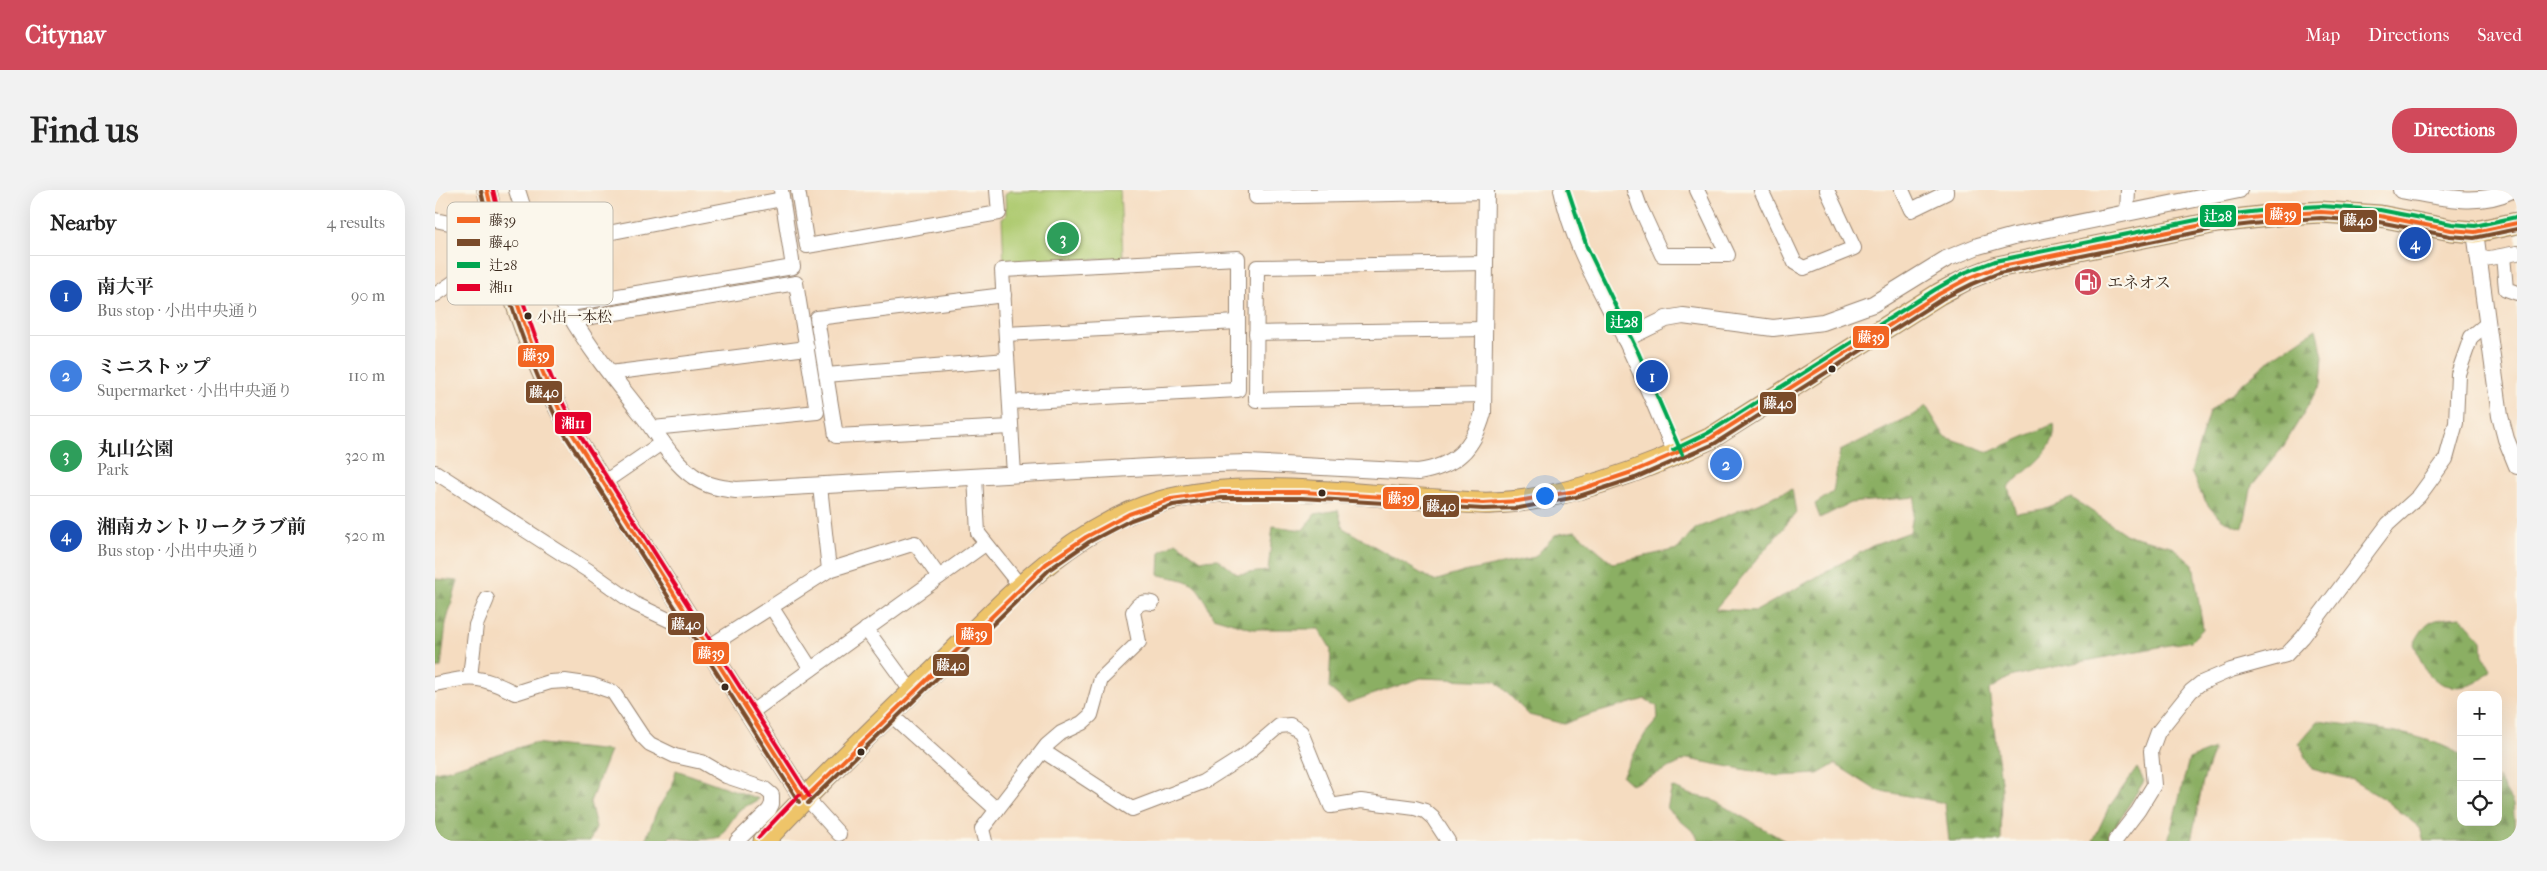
<!DOCTYPE html>
<html lang="en">
<head>
<meta charset="utf-8">
<style>
	:root { --surface:#fff; --page:#f2f2f2; --text:#222; --muted:#767676; --line:#e0e0e0; --accent:#d1495b }
	body { margin:0; font-family:"IM FELL French Canon","Noto Serif JP",serif; background:var(--page); color:var(--text) }
	.controls { position:absolute; right:15px; bottom:15px; display:grid; overflow:hidden; border-radius:10px; box-shadow:0 5px 20px #0002 }
	.controls button { width:45px; height:45px; display:grid; place-items:center; padding:0; border:0; border-bottom:1px solid var(--line); background:var(--surface); color:var(--text); font:25px sans-serif }
	.you { position:absolute; left:1109px; top:305px; width:18px; height:18px; margin:-12px; border:4px solid #fff; border-radius:50%; background:#1a73e8; box-shadow:0 0 0 8px #1a73e833 }
	.badge { display:grid; place-items:center; width:32px; height:32px; border-radius:50%; background:var(--accent); color:#fff; font-size:16px; font-weight:700 }
	.pin { position:absolute; translate:-50% -50%; border:2px solid #fff; box-shadow:0 1px 5px #0006 }
	.list { margin:0; padding:0; list-style:none }
	h2 { display:flex; justify-content:space-between; align-items:center; height:65px; margin:0; padding:0 20px; font-size:21px }
	h2 small { font-size:16px; font-weight:400; color:var(--muted) }
	.list li { display:grid; grid-template-columns:32px 1fr auto; gap:15px; align-items:center; box-sizing:border-box; height:80px; padding:0 20px; border-top:1px solid var(--line) }
	.list b { display:block; font-size:19px; white-space:nowrap }
	.list p { margin:0; font-size:16px; white-space:nowrap; color:var(--muted) }
	.list em { font-size:16px; font-style:normal; color:var(--muted) }
	.icon { flex:none; width:28px; height:28px; fill:none; stroke:currentColor; stroke-width:2; stroke-linecap:round; stroke-linejoin:round }
	.map { position:relative; flex:none; width:2082px; height:651px; overflow:hidden; border-radius:20px }
	header { display:flex; align-items:center; gap:30px; box-sizing:border-box; height:70px; padding:0 25px; background:var(--accent); color:#fff }
	header strong { font-size:24px }
	nav { display:flex; gap:28px; margin-inline-start:auto; font-size:18px }
	.intro { display:flex; align-items:center; justify-content:space-between; box-sizing:border-box; height:120px; padding:0 30px }
	h1 { margin:0; font-size:35px }
	.button { padding:12px 22px; border-radius:20px; background:var(--accent); color:#fff; font-size:18px; font-weight:700 }
	main { display:flex; gap:30px; padding:0 30px }
	aside { flex:1; background:var(--surface); border-radius:20px; box-shadow:0 5px 20px #0002 }
	.map>svg:first-child { display:block }
	.forest { fill:url(#forest-firs); stroke:#636c40 }
	.park { fill:#afcb71; stroke:#757a48 }
	.lines { fill:none; stroke-linecap:round; stroke-linejoin:round }
	.minor-casing { stroke:#98836f; stroke-width:16 }
	.tertiary-casing { stroke:#98836f; stroke-width:18 }
	.secondary-casing { stroke:#98836f; stroke-width:21 }
	.primary-casing { stroke:#98836f; stroke-width:23 }
	.minor { stroke:#fff; stroke-width:14 }
	.tertiary { stroke:#fff; stroke-width:16 }
	.secondary { stroke:#f8e7c3; stroke-width:19 }
	.primary { stroke:#eec469; stroke-width:21 }
	.bus-1-casing { stroke:#fbf7ec; stroke-width:8 }
	.bus-2-casing { stroke:#fbf7ec; stroke-width:8 }
	.bus-3-casing { stroke:#fbf7ec; stroke-width:8 }
	.bus-4-casing { stroke:#fbf7ec; stroke-width:8 }
	.bus-1 { stroke:#f26522; stroke-width:4 }
	.bus-2 { stroke:#7a4b2a; stroke-width:4 }
	.bus-3 { stroke:#00a651; stroke-width:4 }
	.bus-4 { stroke:#e4002b; stroke-width:4 }
	.bus-dot { fill:#3b2a1e; stroke:#fbf7ec; stroke-width:2 }
	.labels { text-anchor:middle; stroke-width:4.5; stroke-linejoin:round; paint-order:stroke }
	.bus-label { font-size:15px; fill:#3b2a1e; stroke:#fbf7ec; text-anchor:start }
	.poi-label { font-size:16px; fill:#3b2a1e; stroke:#fbf7ec; text-anchor:start }
	.key { fill:#fbf7ec; stroke:#c1baae; stroke-width:1 }
	.key-label { font-size:14px; fill:#3b2a1e }
	.line-badge { stroke:#fbf7ec; stroke-width:2 }
	.badge-label { font-size:14px; text-anchor:middle; font-weight:bold; fill:#fff }
</style>
</head>
<body>
<header>
<strong>Citynav</strong>
<nav><a>Map</a><a>Directions</a><a>Saved</a></nav>
</header>
<div class="intro"><h1>Find us</h1><a class="button">Directions</a></div>
<main>
<aside>
<h2>Nearby<small>4 results</small></h2>
<ul class="list">
<li><span class="badge" style="background:#1a4fb4">1</span><div><b>南大平</b><p>Bus stop · 小出中央通り</p></div><em>90 m</em></li>
<li><span class="badge" style="background:#3f7fe0">2</span><div><b>ミニストップ</b><p>Supermarket · 小出中央通り</p></div><em>110 m</em></li>
<li><span class="badge" style="background:#2e9e5b">3</span><div><b>丸山公園</b><p>Park</p></div><em>320 m</em></li>
<li><span class="badge" style="background:#1a4fb4">4</span><div><b>湘南カントリークラブ前</b><p>Bus stop · 小出中央通り</p></div><em>520 m</em></li>
</ul>
</aside>
<div class="map">
<svg width="2082" height="651" viewBox="0 0 2082 651">
	<defs>
		<pattern id="forest-firs" width="22" height="20" patternUnits="userSpaceOnUse" patternTransform="scale(1.25)"><rect width="22" height="20" fill="#8baf63"/><path d="M5 1l3.5 6h-7zM16 11l3.5 6h-7z" fill="#738f51"/></pattern>
	</defs>
	<rect width="100%" height="100%" fill="#fbf7ec"/>
	<filter id="ink" filterUnits="userSpaceOnUse"><feTurbulence type="fractalNoise" baseFrequency=".02" numOctaves="2"/><feDisplacementMap in="SourceGraphic" scale="10" xChannelSelector="R" yChannelSelector="G"/><feConvolveMatrix kernelMatrix="1 2 1 2 8 2 1 2 1" color-interpolation-filters="sRGB"/></filter>
	<filter id="wash" filterUnits="userSpaceOnUse"><feTurbulence type="fractalNoise" baseFrequency=".0096" numOctaves="4" result="noise"/><feDisplacementMap in="SourceGraphic" scale="20" xChannelSelector="R" yChannelSelector="G"/><feGaussianBlur stdDeviation="1.12" result="paint"/><feColorMatrix in="noise" values="0 0 0 0 0 0 0 0 0 0 0 0 0 0 0 0 0 1.4 0 .05"/><feComposite in="paint" operator="in"/></filter>
	<g filter="url(#wash)">
		<rect width="100%" height="100%" fill="#f5dcc0"/>
		<g class="forest">
			<path d="M1881 139 1888 166 1886 194 1848 257 1817 295 1808 338C1776 330 1769 310 1756 282L1774 222 1835 170Z"/>
			<path d="M1491 216 1510 247 1554 262 1619 234C1624 260 1590 280 1573 297L1581 323 1608 319 1637 308 1692 345 1736 356 1758 374 1768 439 1756 451 1603 480 1575 487 1554 500 1567 599 1566 651H1514L1510 613 1441 600 1400 574 1383 584 1344 586 1253 569 1197 595 1187 586 1210 544 1223 529 1222 516 1210 509 1150 526 1129 534 1094 525 1060 491 986 488 912 513 894 498 896 459 884 439H818L778 427C761 392 762 392 724 385L725 362 741 352 766 370 783 369 802 384 833 381 838 336 868 340 880 324 903 320 908 338 999 391 1029 382 1100 367 1120 345 1140 341 1178 373 1243 359 1259 339 1357 299 1361 323 1280 419 1321 421 1437 356 1475 342 1481 307 1415 313 1385 328 1380 314 1398 302 1405 261 1482 223Z"/>
			<path d="M0 389 23 391 11 433 6 477 0 479Z"/>
			<path d="M2026 427 2047 451 2048 466 2056 480C2043 498 2016 503 1998 488 1988 480 1984 465 1979 454 1992 428 2000 429 2026 427Z"/>
			<path d="M1883 531C1927 537 1987 541 2026 565V632H2063V588L2078 614 2081 651H1989L1985 638 1952 611 1917 590 1877 579 1864 553Z"/>
			<path d="M98 553 175 561 155 612 161 637 155 651H0V582L15 579Z"/>
			<path d="M1779 559 1768 591 1756 651H1733L1754 569Z"/>
			<path d="M1702 578 1709 591 1671 651H1658L1674 617Z"/>
			<path d="M241 580 324 609 304 620 285 647C267 651 252 651 235 646L233 651H210L222 620 237 596Z"/>
			<path d="M1237 597 1256 605 1276 609 1350 651H1264L1260 643 1232 619Z"/>
		</g>
		<path class="park" d="M685 0 688 68 569 74 567 28 571 26 570 5 574 1Z"/>
	</g>
	<g filter="url(#ink)">
		<g class="lines">
			<defs>
				<g id="minor">
					<path d="M363 0 372 56 564 23 562 0"/>
					<path d="M821 0V7L1051 2"/>
					<path d="M1199 0 1205 17 1227 65H1293L1262 0"/>
					<path d="M1326 0 1360 73 1369 78 1419 58 1392 0"/>
					<path d="M1467 0 1476 20 1511 3V0"/>
					<path d="M1692 23 1693 0"/>
					<path d="M0 30 61 43"/>
					<path d="M101 57 347 9"/>
					<path d="M2068 66 2071 99 2082 103"/>
					<path d="M2044 70 2082 63"/>
					<path d="M0 105 64 61"/>
					<path d="M569 105 382 128 401 246 576 237"/>
					<path d="M129 115 358 77 346 0"/>
					<path d="M138 130 361 93 382 222 218 238"/>
					<path d="M821 143 1050 139"/>
					<path d="M571 144 803 132"/>
					<path d="M175 183 372 158"/>
					<path d="M391 185 572 170"/>
					<path d="M1049 205 821 210 822 77 1050 73"/>
					<path d="M575 212 803 200V68L567 80 579 285"/>
					<path d="M0 282 154 381 200 414 238 432 256 431"/>
					<path d="M540 286 543 343 586 397"/>
					<path d="M168 293 228 252"/>
					<path d="M394 380 480 353 504 387"/>
					<path d="M337 418 376 479"/>
					<path d="M431 439 477 502"/>
					<path d="M272 458 394 380 385 296"/>
					<path d="M35 487 41 435 52 409"/>
					<path d="M0 494C39 486 44 485 80 503L115 492 130 491 158 495 178 502 207 546 215 554 240 566 267 572 291 586 330 599 337 605V614L334 620 302 651"/>
					<path d="M314 524 550 354"/>
					<path d="M455 524 562 620"/>
					<path d="M608 561 697 619 768 592 809 566 844 536 855 535 866 542 896 616 926 611 980 618 990 621 998 628 1013 651"/>
					<path d="M369 609 376 613 404 644"/>
					<path d="M550 651 547 639 612 555 626 543 647 533 656 525 666 489 704 452 698 422C703 413 707 411 717 413"/>
					<path d="M1680 651 1703 621 1719 595 1716 561 1723 542 1756 501 1766 493 1796 480 1851 465 1868 447 1953 334 1984 306 2011 269 2021 233 2023 184 2036 147 2053 133"/>
				</g>
				<g id="tertiary">
					<path d="M82 0C95 43 111 84 134 123 155 160 183 194 210 228 224 247 238 272 258 286 271 296 285 298 301 300L750 275 812 273 983 282C1021 276 1038 259 1048 223L1051 0"/>
					<path d="M1127 0C1139 58 1166 98 1191 150 1209 188 1226 227 1241 266"/>
					<path d="M1966 0C2003 6 2042 18 2077 0"/>
					<path d="M2040 42 2065 226 2071 249 2082 276"/>
					<path d="M1190 149 1231 129 1248 126 1338 138 1388 132 1438 114 1511 69 1543 56 1579 46 1804 0"/>
				</g>
				<path id="secondary" d="M52 0C70 90 90 156 133 237L369 609"/>
				<path id="primary" d="M329 651C385 591 444 534 503 477 569 413 633 339 724 312 807 288 916 305 1002 310 1020 311 1039 314 1057 313 1127 311 1213 279 1276 248L1504 104 1534 88 1562 77 1782 32 1851 24 1886 22 1945 26 2016 40 2040 42 2082 33"/>
			</defs>
			<use href="#minor" class="minor-casing"/>
			<use href="#tertiary" class="tertiary-casing"/>
			<use href="#secondary" class="secondary-casing"/>
			<use href="#primary" class="primary-casing"/>
			<use href="#minor" class="minor"/>
			<use href="#tertiary" class="tertiary"/>
			<use href="#secondary" class="secondary"/>
			<use href="#primary" class="primary"/>
			<defs>
				<g id="bus-1">
					<path d="M52 0C70 83 94 161 133 237L369 609"/>
					<path d="M369 609 611 374 651 347 694 324 736 309 787 302H868L1048 313 1083 311 1140 301 1197 282 1276 248 1504 104 1534 88 1562 77 1782 32 1851 24 1886 22 1945 26 2016 40 2040 42 2082 33"/>
				</g>
				<g id="bus-2">
					<path d="M46 1C64 85 89 163 127 240L364 612"/>
					<path d="M373 613 615 379 654 352 696 330 738 315 787 308H867L1048 319 1084 318 1141 307 1200 288 1279 254 1507 109 1537 94 1564 83 1783 38 1852 30 1886 28 1944 32 2015 46 2039 48 2082 39"/>
				</g>
				<g id="bus-3">
					<path d="M1133 0 1152 57 1203 162 1247 264"/>
					<path d="M1238 260 1273 243 1501 99 1531 82 1560 71 1781 26 1851 18 1886 16 1945 20 2017 34 2040 36 2081 27"/>
				</g>
				<g id="bus-4">
					<path d="M58 0C76 82 100 159 138 234L374 606"/>
					<path d="M324 647 364 605"/>
				</g>
			</defs>
			<use href="#bus-1" class="bus-1-casing"/>
			<use href="#bus-2" class="bus-2-casing"/>
			<use href="#bus-3" class="bus-3-casing"/>
			<use href="#bus-4" class="bus-4-casing"/>
			<use href="#bus-1" class="bus-1"/>
			<use href="#bus-2" class="bus-2"/>
			<use href="#bus-3" class="bus-3"/>
			<use href="#bus-4" class="bus-4"/>
		</g>
	</g>
	<defs>
		<symbol id="fuel-disc" viewBox="-11 -11 22 22"><circle r="9.5" fill="#d1495b" stroke="#fbf7ec"/><path d="M-5.5-6h7V0h2V4h1.3V-2.5L3-4.5l.8-.8L6-3V5H2.5V1h-1V6h-7ZM-4.2-4.7v3.2H.2V-4.7Z" fill="#fff"/></symbol>
	</defs>
	<g fill-rule="evenodd">
		<use href="#fuel-disc" x="1637" y="76" width="32" height="32"/>
	</g>
	<g class="bus-dot">
		<circle cx="93" cy="126" r="4.5"/>
		<circle cx="1397" cy="179" r="4.5"/>
		<circle cx="887" cy="303" r="4.5"/>
		<circle cx="290" cy="497" r="4.5"/>
		<circle cx="426" cy="562" r="4.5"/>
	</g>
	<g class="labels">
		<g class="bus-label">
			<text x="102" y="132">小出一本松</text>
		</g>
		<g class="poi-label">
			<text x="1672" y="98">エネオス</text>
		</g>
	</g>
	<rect x="12" y="12" width="166" height="103" rx="8" class="key"/>
	<rect x="22" y="27" width="23" height="6" fill="#f26522"/>
	<rect x="22" y="49" width="23" height="7" fill="#7a4b2a"/>
	<rect x="22" y="72" width="23" height="6" fill="#00a651"/>
	<rect x="22" y="94" width="23" height="7" fill="#e4002b"/>
	<g class="key-label">
		<text x="54" y="35">藤39</text>
		<text x="54" y="57">藤40</text>
		<text x="54" y="80">辻28</text>
		<text x="54" y="102">湘11</text>
	</g>
	<g class="line-badge">
		<rect x="1829" y="12" width="38" height="24" rx="5" fill="#f26522"/>
		<rect x="1764" y="14" width="38" height="24" rx="5" fill="#00a651"/>
		<rect x="1904" y="19" width="39" height="24" rx="5" fill="#7a4b2a"/>
		<rect x="1170" y="120" width="38" height="24" rx="5" fill="#00a651"/>
		<rect x="1417" y="135" width="38" height="24" rx="5" fill="#f26522"/>
		<rect x="82" y="154" width="38" height="24" rx="5" fill="#f26522"/>
		<rect x="90" y="190" width="38" height="24" rx="5" fill="#7a4b2a"/>
		<rect x="1324" y="201" width="38" height="24" rx="5" fill="#7a4b2a"/>
		<rect x="119" y="221" width="38" height="24" rx="5" fill="#e4002b"/>
		<rect x="947" y="296" width="38" height="24" rx="5" fill="#f26522"/>
		<rect x="987" y="304" width="38" height="24" rx="5" fill="#7a4b2a"/>
		<rect x="232" y="422" width="38" height="24" rx="5" fill="#7a4b2a"/>
		<rect x="520" y="432" width="38" height="24" rx="5" fill="#f26522"/>
		<rect x="257" y="451" width="38" height="24" rx="5" fill="#f26522"/>
		<rect x="497" y="463" width="38" height="24" rx="5" fill="#7a4b2a"/>
	</g>
	<g class="badge-label">
		<text x="1848" y="29">藤39</text>
		<text x="1783" y="31">辻28</text>
		<text x="1923" y="35">藤40</text>
		<text x="1189" y="137">辻28</text>
		<text x="1436" y="152">藤39</text>
		<text x="101" y="170">藤39</text>
		<text x="109" y="207">藤40</text>
		<text x="1343" y="218">藤40</text>
		<text x="138" y="238">湘11</text>
		<text x="966" y="313">藤39</text>
		<text x="1006" y="321">藤40</text>
		<text x="251" y="439">藤40</text>
		<text x="539" y="449">藤39</text>
		<text x="276" y="468">藤39</text>
		<text x="516" y="480">藤40</text>
	</g>
</svg>
<div class="controls">
<button>+</button>
<button>−</button>
<button><svg class="icon" aria-label="locate" viewBox="0 0 24 24"><circle cx="12" cy="12" r="6"/><path d="M12 2v4M12 18v4M2 12h4M18 12h4"/></svg></button>
</div>
<div class="you"></div>
<div class="pin badge" style="left:1217px;top:186px;background:#1a4fb4">1</div>
<div class="pin badge" style="left:1291px;top:274px;background:#3f7fe0">2</div>
<div class="pin badge" style="left:628px;top:48px;background:#2e9e5b">3</div>
<div class="pin badge" style="left:1980px;top:53px;background:#1a4fb4">4</div>
</div>
</main>
</body>
</html>
